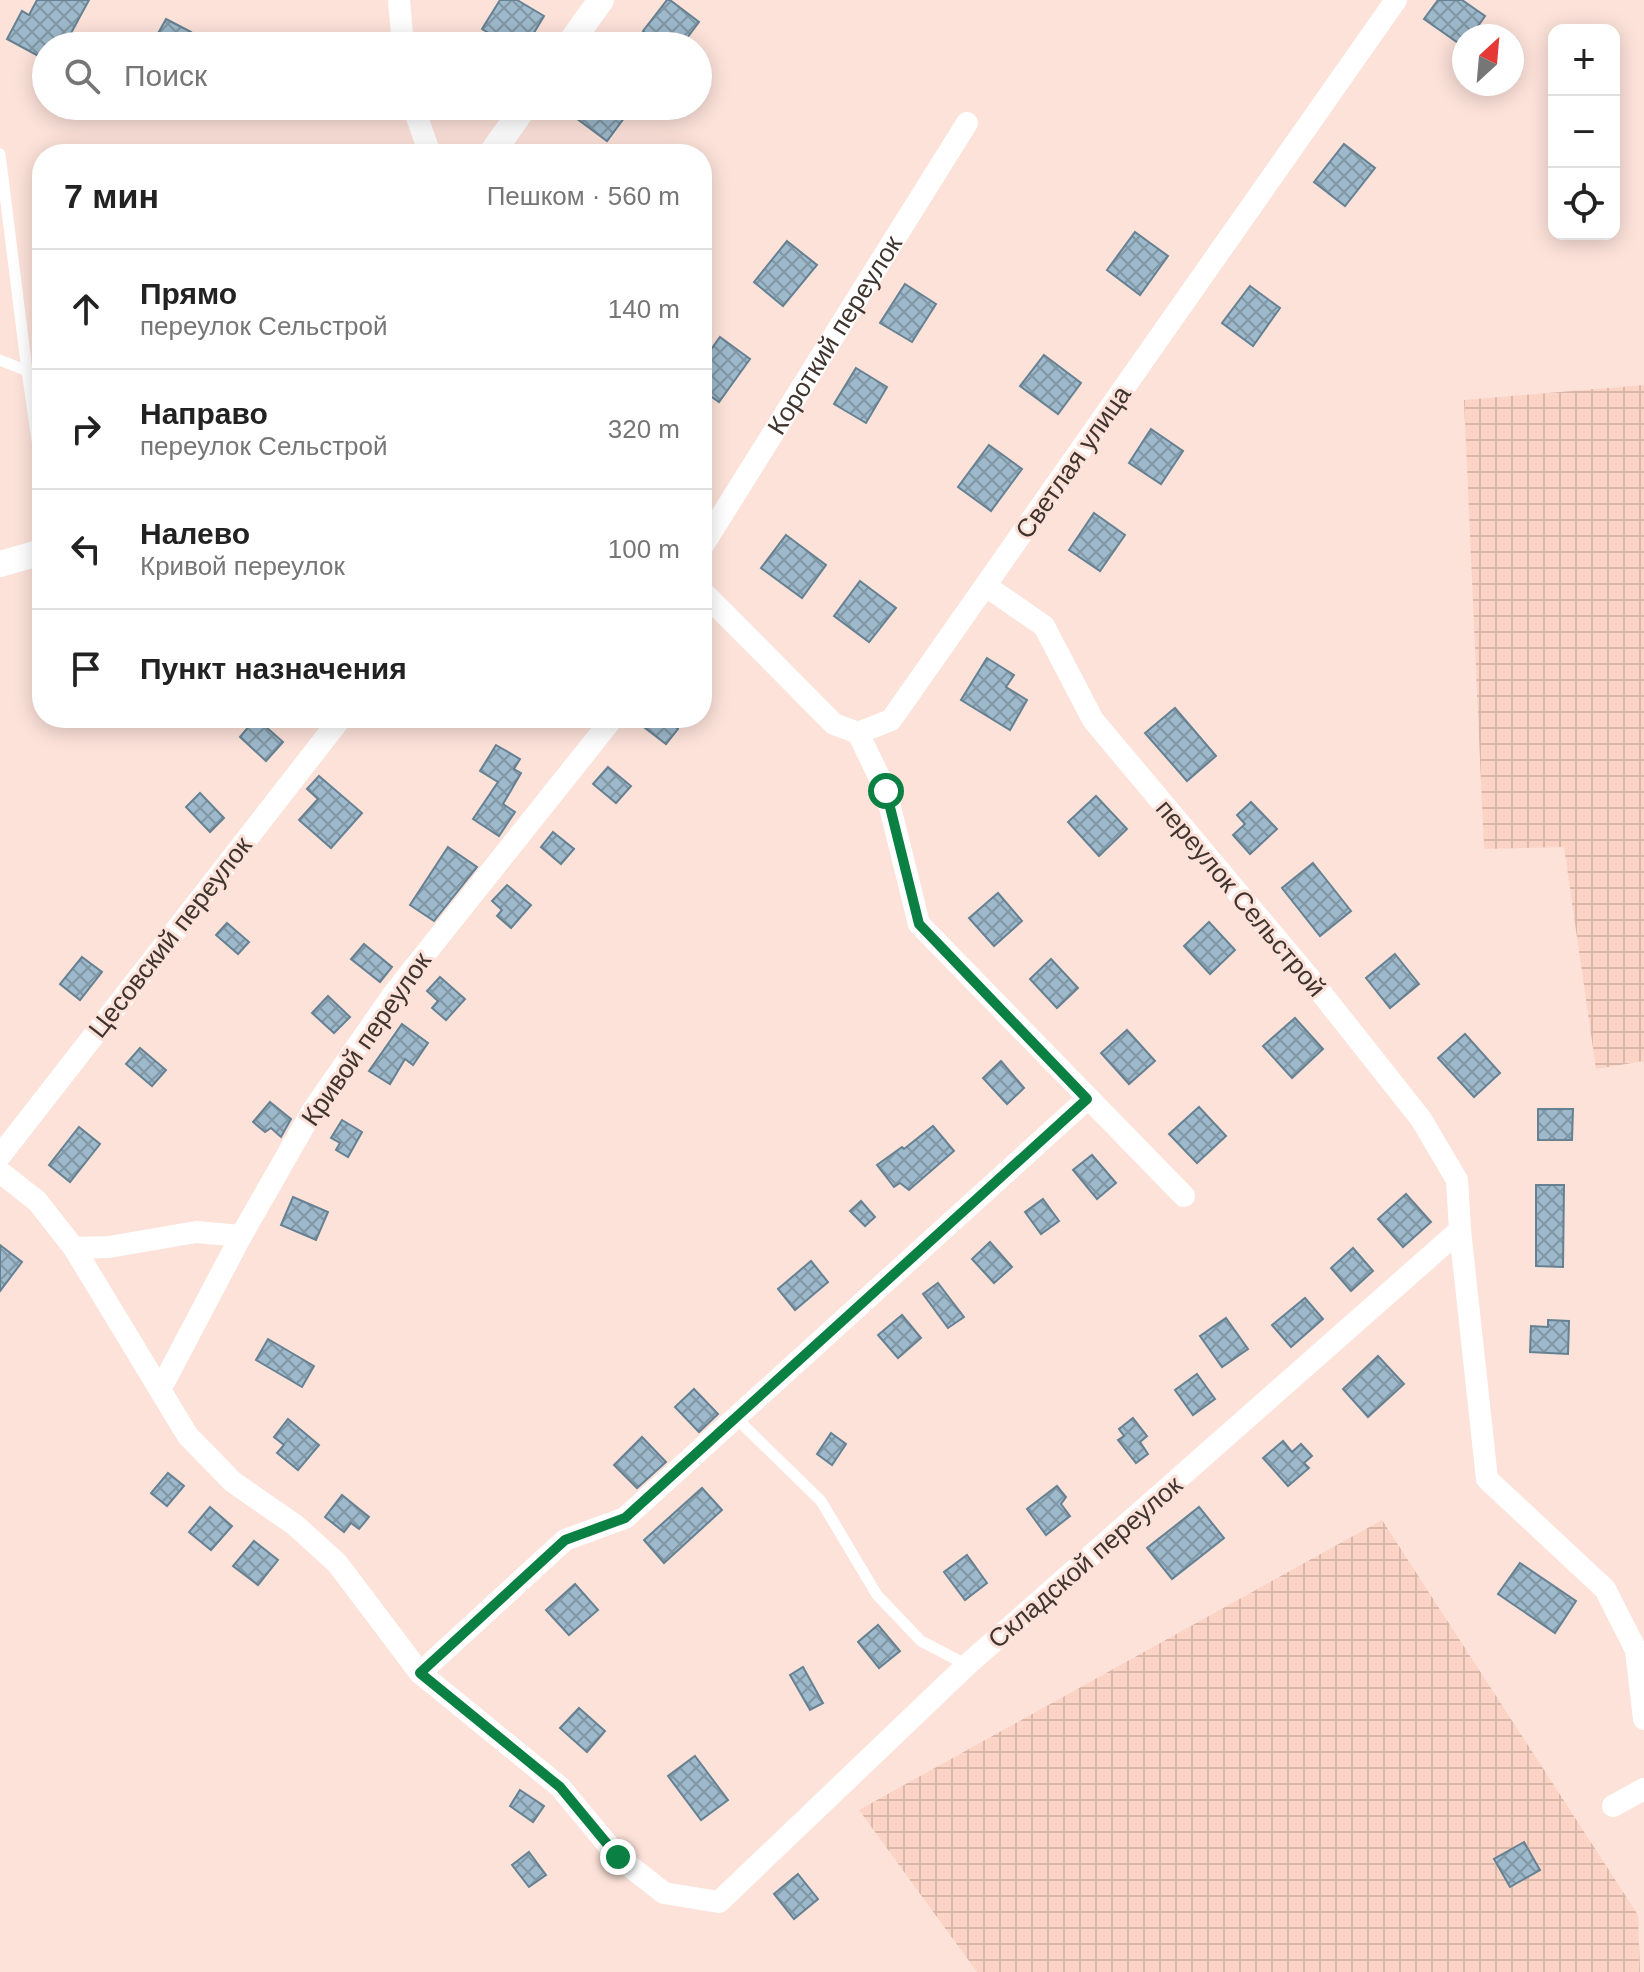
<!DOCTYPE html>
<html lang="ru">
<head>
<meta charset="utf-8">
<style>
	:root { --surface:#fff; --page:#f6f6f6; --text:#222; --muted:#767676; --line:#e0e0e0 }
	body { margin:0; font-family:Arial,sans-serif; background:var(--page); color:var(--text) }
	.controls { position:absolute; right:24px; top:24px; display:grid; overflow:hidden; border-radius:16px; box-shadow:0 4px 20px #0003 }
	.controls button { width:72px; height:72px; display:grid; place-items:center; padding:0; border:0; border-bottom:2px solid var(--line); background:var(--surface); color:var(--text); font:40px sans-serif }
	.compass { position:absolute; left:1452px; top:24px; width:72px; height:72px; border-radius:50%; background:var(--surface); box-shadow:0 4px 20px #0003; rotate:26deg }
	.stop { position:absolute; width:24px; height:24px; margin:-18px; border:6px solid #0b8043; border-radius:50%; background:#fff }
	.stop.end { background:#0b8043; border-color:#fff; box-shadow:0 2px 8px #0008 }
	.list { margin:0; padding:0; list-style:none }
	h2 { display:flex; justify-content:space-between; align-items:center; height:104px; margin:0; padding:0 32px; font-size:34px }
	h2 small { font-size:26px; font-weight:400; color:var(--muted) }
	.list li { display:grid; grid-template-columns:52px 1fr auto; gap:24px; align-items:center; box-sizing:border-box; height:120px; padding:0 32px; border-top:2px solid var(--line) }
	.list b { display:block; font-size:30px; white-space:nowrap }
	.list p { margin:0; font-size:26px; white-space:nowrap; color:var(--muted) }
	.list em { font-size:26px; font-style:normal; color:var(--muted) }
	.icon { flex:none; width:44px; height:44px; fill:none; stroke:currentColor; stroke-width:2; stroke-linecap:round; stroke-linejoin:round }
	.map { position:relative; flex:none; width:1644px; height:1972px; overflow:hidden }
	.search { position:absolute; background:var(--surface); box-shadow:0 4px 20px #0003; left:32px; top:32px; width:680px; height:88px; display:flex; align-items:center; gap:20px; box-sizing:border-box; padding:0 28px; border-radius:44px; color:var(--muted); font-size:30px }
	.panel { position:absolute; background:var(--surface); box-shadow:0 4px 20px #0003; left:32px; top:144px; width:680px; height:584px; border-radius:32px }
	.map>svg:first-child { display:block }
	.industrial { fill:url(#industrial-grid) }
	.building { fill:url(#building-cross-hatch); stroke:#668192; stroke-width:2 }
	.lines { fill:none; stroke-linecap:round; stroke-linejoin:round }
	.service { stroke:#fff; stroke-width:11 }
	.minor { stroke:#fff; stroke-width:22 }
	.tertiary { stroke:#fff; stroke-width:26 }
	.route { stroke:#0b8043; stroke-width:10 }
	.labels { text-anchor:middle; stroke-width:6; stroke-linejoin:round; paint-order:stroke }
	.street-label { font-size:26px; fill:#40342f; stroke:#fce2d9 }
</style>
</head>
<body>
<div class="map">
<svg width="1644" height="1972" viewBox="0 0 1644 1972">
	<defs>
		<pattern id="industrial-grid" width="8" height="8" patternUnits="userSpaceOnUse" patternTransform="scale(2)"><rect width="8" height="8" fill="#fcd4c5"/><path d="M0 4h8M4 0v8" fill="none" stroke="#d9b7aa"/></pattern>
		<pattern id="building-cross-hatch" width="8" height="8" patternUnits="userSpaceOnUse" patternTransform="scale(2)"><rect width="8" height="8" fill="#9db9cb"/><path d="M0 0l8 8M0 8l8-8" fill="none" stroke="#8197a5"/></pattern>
	</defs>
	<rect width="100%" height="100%" fill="#fce2d9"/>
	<g class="industrial">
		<path d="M1644 385V1061L1596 1069 1564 847 1484 849 1464 400Z"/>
		<path d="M1382 1520 1638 1915 1640 1972H977L859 1810Z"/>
	</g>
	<g class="building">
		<path d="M37 0H89L64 46H46V60L7 39 22 11 29 15Z"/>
		<path d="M500 0H517L544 16 526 46H510L482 29Z"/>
		<path d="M667 0H670L699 22 681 46H662L643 31Z"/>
		<path d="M1438 0H1462L1485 16 1471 36H1464V47L1424 19Z"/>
		<path d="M166 19 191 32 183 46H151Z"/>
		<path d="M585 106H633L607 141 576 118Z"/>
		<path d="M1344 144 1375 168 1345 206 1314 182Z"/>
		<path d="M1135 232 1168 256 1140 295 1107 270Z"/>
		<path d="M787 241 817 265 783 306 754 282Z"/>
		<path d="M905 284 936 304 912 342 880 323Z"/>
		<path d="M1250 286 1280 308 1253 346 1222 323Z"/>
		<path d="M720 337 750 359 719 402 702 390V362Z"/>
		<path d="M1044 355 1081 383 1058 414 1020 386Z"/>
		<path d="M856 368 887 387 866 423 834 404Z"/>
		<path d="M1151 429 1183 451 1161 484 1129 463Z"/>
		<path d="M989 445 1022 469 991 511 958 487Z"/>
		<path d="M1094 513 1125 535 1100 571 1069 550Z"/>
		<path d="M786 535 826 565 802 598 761 568Z"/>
		<path d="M860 581 896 608 869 642 834 616Z"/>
		<path d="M987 658 1014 675 1006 687 1027 700 1010 730 961 700Z"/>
		<path d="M1175 708 1216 756 1187 781 1145 733Z"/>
		<path d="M256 718 283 742 266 761 240 737Z"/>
		<path d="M632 718H664L678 729 666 744Z"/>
		<path d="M496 745 520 759 514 769 521 773 503 804 515 812 499 836 473 819 498 782 480 771Z"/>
		<path d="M608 767 631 786 616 803 593 784Z"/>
		<path d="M319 776 362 813 331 848 299 820 318 799 307 789Z"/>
		<path d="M200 793 224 818 210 832 186 807Z"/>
		<path d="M1096 796 1127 829 1099 856 1068 822Z"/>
		<path d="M1251 802 1277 829 1250 854 1233 835 1245 824 1237 815Z"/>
		<path d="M553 832 574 849 561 864 541 847Z"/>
		<path d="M448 847 477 867 434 921 410 905Z"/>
		<path d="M1313 863 1351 911 1320 936 1282 888Z"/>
		<path d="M507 885 531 905 511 928 497 916 502 910 492 901Z"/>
		<path d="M998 893 1022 921 994 946 969 918Z"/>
		<path d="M1209 922 1235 950 1210 974 1184 946Z"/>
		<path d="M227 923 249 942 238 954 216 935Z"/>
		<path d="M364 944 392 967 380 982 351 959Z"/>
		<path d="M1395 954 1419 984 1390 1008 1366 978Z"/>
		<path d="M82 957 102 972 80 1000 60 984Z"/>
		<path d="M1051 959 1078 988 1057 1008 1030 979Z"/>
		<path d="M440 977 465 999 446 1020 432 1008 438 1001 427 991Z"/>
		<path d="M328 996 350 1017 334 1033 312 1013Z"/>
		<path d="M1295 1018 1323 1049 1292 1078 1263 1046Z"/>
		<path d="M402 1024 428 1043 413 1065 405 1059 390 1084 369 1071Z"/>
		<path d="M1127 1030 1155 1061 1129 1084 1101 1053Z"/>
		<path d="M1465 1034 1500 1073 1474 1097 1438 1058Z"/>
		<path d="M140 1048 166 1070 152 1086 126 1064Z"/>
		<path d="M1001 1061 1024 1088 1007 1104 983 1078Z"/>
		<path d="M270 1102 291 1119 281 1137 271 1128 265 1132 253 1122Z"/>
		<path d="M1199 1107 1226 1136 1197 1163 1169 1134Z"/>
		<path d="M1538 1109H1573L1572 1140H1538Z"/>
		<path d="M342 1120 362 1132 348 1157 336 1150 340 1143 331 1138Z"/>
		<path d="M933 1126 954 1151 909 1190 900 1183 894 1187 877 1165 902 1147 904 1149Z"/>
		<path d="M79 1127 100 1144 70 1182 49 1165Z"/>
		<path d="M1092 1155 1116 1183 1097 1199 1073 1170Z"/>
		<path d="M1536 1185H1564L1563 1267 1536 1266Z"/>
		<path d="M1406 1194 1431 1222 1403 1247 1378 1219Z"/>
		<path d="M293 1197 328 1212 316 1240 281 1225Z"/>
		<path d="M1043 1199 1059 1221 1041 1234 1025 1212Z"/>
		<path d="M861 1201 875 1217 865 1226 850 1211Z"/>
		<path d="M990 1242 1012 1267 994 1283 972 1259Z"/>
		<path d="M0 1245 22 1262 0 1291Z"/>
		<path d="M1353 1248 1373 1271 1351 1291 1331 1268Z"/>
		<path d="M811 1261 828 1282 795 1310 778 1289Z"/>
		<path d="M938 1283 964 1317 948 1328 923 1294Z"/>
		<path d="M1305 1298 1323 1319 1291 1347 1272 1325Z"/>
		<path d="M902 1315 921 1338 898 1358 878 1335Z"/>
		<path d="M1226 1318 1248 1349 1222 1367 1200 1336Z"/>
		<path d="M1548 1320 1569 1321 1568 1354 1530 1352 1531 1326 1548 1327Z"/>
		<path d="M268 1339 314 1366 302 1387 256 1360Z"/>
		<path d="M1378 1356 1404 1384 1368 1417 1343 1389Z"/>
		<path d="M1197 1374 1215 1399 1193 1415 1175 1390Z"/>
		<path d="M694 1389 718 1414 699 1432 675 1407Z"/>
		<path d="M1133 1418 1147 1436 1140 1442 1148 1454 1136 1463 1118 1440 1124 1436 1119 1429Z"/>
		<path d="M288 1419 319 1445 298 1470 277 1453 284 1445 274 1437Z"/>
		<path d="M831 1433 846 1444 832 1465 817 1454Z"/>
		<path d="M642 1437 666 1462 637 1488 614 1465Z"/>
		<path d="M1283 1441 1292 1452 1301 1444 1312 1456 1304 1463 1309 1468 1288 1486 1263 1458Z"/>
		<path d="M168 1473 184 1486 167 1506 151 1493Z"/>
		<path d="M1057 1486 1066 1497 1061 1504 1070 1516 1046 1535 1027 1509Z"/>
		<path d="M702 1488 722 1510 664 1563 644 1540Z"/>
		<path d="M342 1495 369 1517 359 1529 351 1523 344 1532 325 1517Z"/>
		<path d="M210 1507 232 1526 211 1550 189 1532Z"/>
		<path d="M1199 1507 1224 1538 1172 1579 1147 1548Z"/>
		<path d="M254 1541 278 1560 258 1585 233 1566Z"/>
		<path d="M967 1555 987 1583 965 1600 944 1572Z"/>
		<path d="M1520 1563 1576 1601 1555 1633 1498 1594Z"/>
		<path d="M575 1584 598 1610 569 1635 546 1610Z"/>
		<path d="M878 1625 900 1651 879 1668 858 1642Z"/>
		<path d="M803 1667 823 1703 810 1710 790 1675Z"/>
		<path d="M579 1708 605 1731 587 1752 560 1728Z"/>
		<path d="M695 1756 728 1800 701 1820 668 1776Z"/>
		<path d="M520 1790 544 1806 533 1822 510 1806Z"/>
		<path d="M1524 1842 1540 1870 1510 1887 1494 1859Z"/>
		<path d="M529 1852 546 1875 529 1887 512 1865Z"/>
		<path d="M798 1874 818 1899 794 1919 774 1894Z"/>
	</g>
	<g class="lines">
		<g class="service">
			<path d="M0 154 27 371 42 474"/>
			<path d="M0 360 27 371"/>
			<path d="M735 1417 821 1501 877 1595 921 1641 967 1665"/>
		</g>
		<g class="minor">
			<path d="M399 0 403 46"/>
			<path d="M413 106 430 154"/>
			<path id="s1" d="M702 547 967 123"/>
			<path d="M986 586 1044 626 1093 720 1307 975 1421 1119 1457 1180 1460 1230 1487 1479 1605 1589 1636 1650 1644 1719"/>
			<path d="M702 591 834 724 858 733 891 720 1396 0"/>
			<path d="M858 733 886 791 919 924 1184 1196"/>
			<path d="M0 1156 341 718"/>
			<path d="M0 1172 37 1201 74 1248 188 1436 233 1482 295 1525 337 1563 420 1673 560 1787 618 1857 664 1893 719 1902 967 1665 1460 1230"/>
			<path d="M74 1248 109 1247 196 1232 241 1236"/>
			<path d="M161 1388 241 1236 313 1110 394 993 613 718"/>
			<path d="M420 1673 565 1540 625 1518 1087 1099"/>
			<path d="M1613 1806 1644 1789"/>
		</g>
		<g class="tertiary">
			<path d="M568 46 601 0"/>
			<path d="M491 154 525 106"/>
			<path d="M0 564 42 552"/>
		</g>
	</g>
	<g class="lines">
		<path class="route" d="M618 1857 560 1787 420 1673 565 1540 625 1518 1087 1099 919 924 886 791"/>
	</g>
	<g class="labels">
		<g class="street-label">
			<text dy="9" stroke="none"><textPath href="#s1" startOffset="250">Короткий переулок</textPath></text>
			<text transform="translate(1073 462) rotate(-55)" y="9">Светлая улица</text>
			<text transform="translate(1241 898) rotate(50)" y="9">переулок Сельстрой</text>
			<text transform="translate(170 937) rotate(-52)" y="9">Цесовский переулок</text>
			<text transform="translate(366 1039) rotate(-55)" y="9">Кривой переулок</text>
			<text transform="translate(1085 1562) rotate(-41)" y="9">Складской переулок</text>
		</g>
	</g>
</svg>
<div class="controls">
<button>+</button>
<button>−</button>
<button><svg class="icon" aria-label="locate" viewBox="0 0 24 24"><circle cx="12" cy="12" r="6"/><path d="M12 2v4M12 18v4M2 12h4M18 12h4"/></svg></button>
</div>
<svg class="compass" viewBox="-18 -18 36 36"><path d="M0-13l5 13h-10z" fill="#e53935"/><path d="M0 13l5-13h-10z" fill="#767676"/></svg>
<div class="stop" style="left:886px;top:791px"></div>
<div class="stop end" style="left:618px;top:1857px"></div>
<div class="search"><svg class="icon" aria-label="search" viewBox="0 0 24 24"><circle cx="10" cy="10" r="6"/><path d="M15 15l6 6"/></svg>Поиск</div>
<section class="panel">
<h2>7 мин<small>Пешком · 560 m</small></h2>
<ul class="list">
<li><svg class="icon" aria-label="ahead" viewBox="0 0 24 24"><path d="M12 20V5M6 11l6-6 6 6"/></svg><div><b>Прямо</b><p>переулок Сельстрой</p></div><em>140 m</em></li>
<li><svg class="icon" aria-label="right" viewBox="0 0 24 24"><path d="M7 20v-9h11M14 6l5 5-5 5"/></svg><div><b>Направо</b><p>переулок Сельстрой</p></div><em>320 m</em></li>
<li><svg class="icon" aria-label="left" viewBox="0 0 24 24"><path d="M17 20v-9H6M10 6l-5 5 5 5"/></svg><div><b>Налево</b><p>Кривой переулок</p></div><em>100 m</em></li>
<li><svg class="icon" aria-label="arrive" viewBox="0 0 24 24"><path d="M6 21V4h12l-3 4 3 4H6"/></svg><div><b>Пункт назначения</b></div></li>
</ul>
</section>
</div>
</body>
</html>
